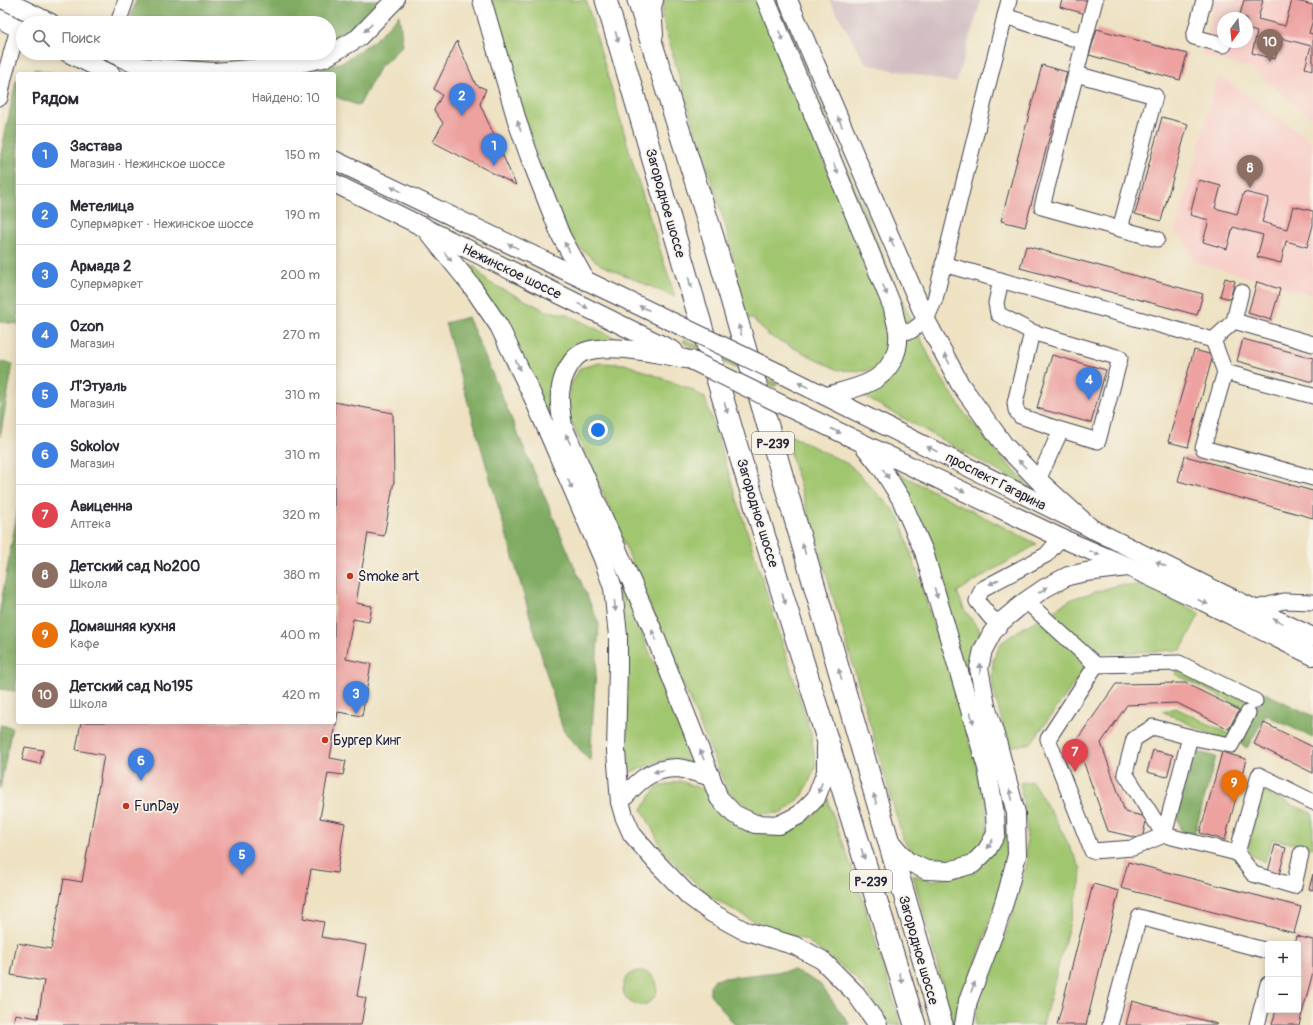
<!DOCTYPE html>
<html lang="ru">
<head>
<meta charset="utf-8">
<style>
	:root { --surface:#fff; --page:#f7f7f7; --text:#2b2b33; --muted:#7c7c81; --line:#e1e1e2; --accent:#c8321e }
	body { margin:0; font-family:Pangolin,sans-serif; background:var(--page); color:var(--text) }
	.controls { position:absolute; right:12px; bottom:12px; display:grid; overflow:hidden; border-radius:4px; box-shadow:0 2px 10px #0003 }
	.controls button { width:36px; height:36px; display:grid; place-items:center; padding:0; border:0; border-bottom:1px solid var(--line); background:var(--surface); color:var(--text); font:20px sans-serif }
	.compass { position:absolute; left:1217px; top:12px; width:36px; height:36px; border-radius:50%; background:var(--surface); box-shadow:0 2px 10px #0003; rotate:195deg }
	.you { position:absolute; left:598px; top:430px; width:14px; height:14px; margin:-10px; border:3px solid #fff; border-radius:50%; background:#1a73e8; box-shadow:0 0 0 6px #1a73e833 }
	.badge { display:grid; place-items:center; width:26px; height:26px; border-radius:50%; background:var(--accent); color:#fff; font-size:13px; font-weight:700 }
	.pin { position:absolute; translate:-50% -33px; filter:drop-shadow(0 1px 2px #0008) }
	.pin::after { content:''; position:absolute; top:21px; width:14px; height:12px; background:inherit; clip-path:polygon(0 0,100% 0,50% 100%) }
	.list { margin:0; padding:0; list-style:none }
	h2 { display:flex; justify-content:space-between; align-items:center; height:52px; margin:0; padding:0 16px; font-size:17px }
	h2 small { font-size:13px; font-weight:400; color:var(--muted) }
	.list li { display:grid; grid-template-columns:26px 1fr auto; gap:12px; align-items:center; box-sizing:border-box; height:60px; padding:0 16px; border-top:1px solid var(--line) }
	.list b { display:block; font-size:15px; white-space:nowrap }
	.list p { margin:0; font-size:13px; white-space:nowrap; color:var(--muted) }
	.list em { font-size:13px; font-style:normal; color:var(--muted) }
	.icon { flex:none; width:22px; height:22px; fill:none; stroke:currentColor; stroke-width:2; stroke-linecap:round; stroke-linejoin:round }
	.map { position:relative; flex:none; width:1313px; height:1025px; overflow:hidden }
	.search { position:absolute; background:var(--surface); box-shadow:0 2px 10px #0003; left:16px; top:16px; width:320px; height:44px; display:flex; align-items:center; gap:10px; box-sizing:border-box; padding:0 14px; border-radius:22px; color:var(--muted); font-size:15px }
	.panel { position:absolute; background:var(--surface); box-shadow:0 2px 10px #0003; left:16px; top:72px; width:320px; height:652px; border-radius:4px }
	.map>svg:first-child { display:block }
	.built { fill:#f7d0ca; fill-rule:evenodd }
	.industrial { fill:#d2bec2 }
	.green { fill:#a1c670; stroke:#627456 }
	.forest { fill:#80ab62; stroke:#51664e }
	.building { fill:#eda2a0 }
	.lines { fill:none; stroke-linecap:round; stroke-linejoin:round }
	.minor-casing { stroke:#413f4f; stroke-width:17 }
	.major-casing { stroke:#413f4f; stroke-width:20 }
	.highway-casing { stroke:#413f4f; stroke-width:23 }
	.minor { stroke:#fff; stroke-width:15 }
	.major { stroke:#fff; stroke-width:18 }
	.highway { stroke:#fff; stroke-width:21 }
	.major-bridge-casing { stroke:#413f4f; stroke-width:20; stroke-linecap:butt }
	.major-bridge { stroke:#fff; stroke-width:18 }
	.oneway { fill:#9c9ca7 }
	.poi-dot { fill:#c8321e; stroke:#f7f3e8; stroke-width:1.5 }
	.labels { text-anchor:middle; stroke-width:3.5; stroke-linejoin:round; paint-order:stroke }
	.shield { fill:#f7f3e8; stroke:#62616f; stroke-width:1 }
	.shield-label { font-size:13px; font-weight:bold; fill:#22223b }
	.street-label { font-size:14px; fill:#22223b; stroke:#f7f3e8 }
	.poi-label { font-size:14px; fill:#22223b; stroke:#f7f3e8; text-anchor:start }
</style>
</head>
<body>
<div class="map">
<svg width="1313" height="1025" viewBox="0 0 1313 1025">
	<rect width="100%" height="100%" fill="#f7f3e8"/>
	<filter id="ink" filterUnits="userSpaceOnUse"><feTurbulence type="fractalNoise" baseFrequency=".025" numOctaves="2"/><feDisplacementMap in="SourceGraphic" scale="8" xChannelSelector="R" yChannelSelector="G"/><feConvolveMatrix kernelMatrix="1 2 1 2 8 2 1 2 1" color-interpolation-filters="sRGB"/></filter>
	<filter id="wash" filterUnits="userSpaceOnUse"><feTurbulence type="fractalNoise" baseFrequency=".012" numOctaves="4" result="noise"/><feDisplacementMap in="SourceGraphic" scale="16" xChannelSelector="R" yChannelSelector="G"/><feGaussianBlur stdDeviation="0.9" result="paint"/><feColorMatrix in="noise" values="0 0 0 0 0 0 0 0 0 0 0 0 0 0 0 0 0 1.4 0 .05"/><feComposite in="paint" operator="in"/></filter>
	<g filter="url(#wash)">
		<rect width="100%" height="100%" fill="#eee2c3"/>
		<g class="built">
			<path d="M1216 0H1313V119L1252 69 1201 55ZM1223 18H1247V42H1223Z"/>
			<path d="M1218 77 1226 80 1313 142V295L1194 262 1185 240 1174 235Z"/>
		</g>
		<path class="industrial" d="M829 0H981L956 83 866 64Z"/>
		<g class="green">
			<path d="M487 0H586L636 174 675 297 601 265 571 241 544 177Z"/>
			<path d="M664 0H758L889 321 891 347 881 367 866 371 838 370 768 335 753 319 746 318 725 224 693 124 662 17Z"/>
			<path d="M772 0H778L780 4 827 121 897 290 935 368 965 414 1001 457 1034 491 856 392 904 342Z"/>
			<path d="M458 260 475 267 488 282 547 311 566 314 623 342 566 357 555 374 550 404 559 433 610 554 694 763 670 758 625 774 626 713 621 600Z"/>
			<path d="M684 339 774 382 777 384 776 386H773L684 343Z"/>
			<path d="M600 363 625 364 691 389 705 398 811 734 816 766 803 795 782 813 758 814 728 792 611 512 569 417V388L580 368Z"/>
			<path d="M784 432 850 465 899 516 948 669 987 802V837L970 855 950 862 927 859 911 851 903 839 842 627Z"/>
			<path d="M894 471 1037 544 957 592 964 609 980 631V639L970 659 973 686 1005 792 1012 829 1009 865 955 1025H953L913 875 932 881 975 871 1002 835Z"/>
			<path d="M1119 585 1144 586 1200 613 1181 650 1096 654 1031 743 1009 747 992 685 993 660 1001 643 1018 631 1074 598Z"/>
			<path d="M1179 667 1251 702 1229 743 1162 711 1176 708 1229 734 1243 708 1175 674Z"/>
			<path d="M680 781 710 792 727 820 742 829 772 833 792 829 813 816 826 791 830 807 859 887 901 1025H891L855 977 806 940 762 926 708 895 665 854 642 809 656 788Z"/>
			<path d="M1032 781 1058 824 1081 869 1080 883 1043 1025H975L978 998 1006 933 1026 867 1027 827 1020 783Z"/>
			<path d="M1261 791 1313 814V848L1272 839 1265 862 1247 853Z"/>
			<circle cx="640" cy="988" r="17"/>
		</g>
		<g class="forest">
			<path d="M136 0H380L359 26 329 43V23H129Z"/>
			<path d="M399 15 403 45 379 68 359 106 334 96V74H304L345 61 376 39Z"/>
			<path d="M146 53H306L233 57 170 65Z"/>
			<path d="M36 69 58 74H27Z"/>
			<path d="M18 79V324L0 322V159L16 81Z"/>
			<path d="M468 317 599 624 590 761 563 730 445 323Z"/>
			<path d="M0 362 13 364 0 437Z"/>
			<path d="M18 508V671L15 691 0 689V609Z"/>
			<path d="M1265 693 1313 716V738L1266 715 1247 748 1237 742Z"/>
			<path d="M0 725 12 727 0 789Z"/>
			<path d="M1194 751 1216 757 1194 835 1181 832 1177 816Z"/>
			<path d="M794 970 820 984 850 1025H735L710 994V986L715 979Z"/>
		</g>
		<g id="blocks">
			<g class="building">
				<path d="M1062 0H1090L1086 14 1060 7Z"/>
				<path d="M1244 0H1263L1258 19 1285 26 1292 0 1313 5V20L1309 33 1313 34V70L1305 68 1311 46 1281 38 1275 59 1252 53 1257 32 1247 29V18H1239Z"/>
				<path d="M1097 29 1187 54 1180 80 1089 55Z"/>
				<path d="M457 41 476 85 486 89 480 104 516 185 433 142 443 123 434 110 442 95 434 89Z"/>
				<path d="M1042 65 1067 72 1025 227 1001 221Z"/>
				<path d="M1162 117 1188 124 1161 221 1135 214Z"/>
				<path d="M1199 180 1221 186 1215 208 1237 214 1244 192 1269 198 1262 222 1287 229 1293 206 1313 211V225L1307 247 1286 241 1281 263 1257 257 1263 235 1233 227 1227 249 1203 242 1209 220 1190 215Z"/>
				<path d="M1026 246 1203 294 1197 315 1020 268Z"/>
				<path d="M1225 278 1235 281 1230 299 1220 296Z"/>
				<path d="M1257 282 1280 289 1271 320 1248 313Z"/>
				<path d="M1243 339 1313 358V382L1237 361Z"/>
				<path d="M1194 350 1213 355 1188 447 1168 442Z"/>
				<path d="M1052 355 1106 370 1091 423 1037 408Z"/>
				<path d="M334 402 393 413 394 481 384 536 368 533 356 603 372 606 369 622 353 619 346 659 371 664 362 716 338 712 330 758 346 761 343 775 328 773 320 818 345 823 337 873 311 869 303 918 324 922 321 937 366 945 357 996 366 998 361 1025H13L15 1014 38 1018 44 981 11 975 17 943 51 949 64 879 82 882 104 755 76 750 81 722H334Z"/>
				<path d="M1185 456 1313 491V518L1178 481Z"/>
				<path d="M1185 683 1239 710 1229 729 1177 703 1127 705 1101 743 1125 812 1147 817 1142 839 1108 831 1076 741 1116 684Z"/>
				<path d="M1264 723 1313 747V773L1254 744Z"/>
				<path d="M25 747 43 750 40 764 22 760Z"/>
				<path d="M1153 750 1173 755 1167 777 1147 772Z"/>
				<path d="M1222 752 1246 759 1225 840 1200 833Z"/>
				<path d="M1275 845 1286 848 1279 875 1268 872Z"/>
				<path d="M1128 862 1301 907 1294 933 1121 888Z"/>
				<path d="M1313 874V890L1309 889Z"/>
				<path d="M1093 884 1119 891 1086 1025H1057Z"/>
				<path d="M1296 936 1313 940V972L1299 1025H1272L1276 1010H1298V944H1294Z"/>
				<path d="M1132 1001 1217 1024 1216 1025H1126Z"/>
			</g>
		</g>
	</g>
	<g filter="url(#ink)">
		<use href="#blocks" fill-opacity="0" stroke="#413f4f" stroke-width="1"/>
		<g class="lines">
			<defs>
				<g id="minor">
					<path d="M1204 0 1194 37 1224 45"/>
					<path d="M1005 16 1084 42 1095 0"/>
					<path d="M118 23 126 0"/>
					<path d="M1084 42 1042 207 1157 239"/>
					<path d="M1076 74 1155 96 1120 229"/>
					<path d="M0 98 4 78 18 29"/>
					<path d="M943 264 1213 340 1225 372 1313 396"/>
					<path d="M1001 280 996 303 998 314 1032 332 1015 403 1016 410 1020 416 1061 430 1038 480"/>
					<path d="M1234 321 1241 292"/>
					<path d="M898 332 911 331 926 320 935 299 1009 0"/>
					<path d="M1032 332 1120 358 1098 441 1061 430"/>
					<path d="M1213 340 1234 321 1313 344"/>
					<path d="M1225 372 1203 448 1313 478"/>
					<path d="M1026 601 1096 665 1048 739 1092 851 1133 848 1164 835 1237 853 1259 775 1313 802"/>
					<path d="M1253 609 1284 601 1313 602"/>
					<path d="M1001 622 991 618 977 601 982 589 1046 555 1061 538"/>
					<path d="M1096 665 1179 663 1255 701"/>
					<path d="M1164 835 1190 737 1231 745 1248 713"/>
					<path d="M1164 835 1125 773 1134 739 1153 727 1190 737"/>
					<path d="M1237 853 1253 874 1294 886 1301 854"/>
					<path d="M1110 1025 1139 917 1268 951"/>
					<path d="M1257 1025 1268 984"/>
				</g>
				<g id="major">
					<path d="M4 0 51 23"/>
					<path d="M482 0 518 124 529 155 561 236 586 281"/>
					<path d="M654 0 652 7 654 35"/>
					<path d="M766 0 893 308C894 316 897 324 898 332 900 353 889 373 870 382 856 389 840 392 826 396"/>
					<path d="M788 0 926 320 960 384 1005 446 1038 480 1092 529"/>
					<path d="M0 19 23 31"/>
					<path d="M68 53 111 74"/>
					<path d="M112 53 152 72"/>
					<path d="M142 67 214 72 287 66 324 58 358 38 395 0"/>
					<path d="M334 160 679 325"/>
					<path d="M334 183 674 351"/>
					<path d="M423 226 471 285 499 326 532 395 603 559 613 588 618 636V667L616 751 620 802 624 816 632 834 656 862 689 896 712 913 743 930 796 946 822 960 856 994 878 1025"/>
					<path d="M691 360C661 355 613 342 584 352 572 356 563 375 561 387 558 399 561 414 563 426L651 626 719 798 734 814 755 824 779 825 799 815 816 798 826 772V747"/>
					<path d="M779 373 1211 588 1313 637"/>
					<path d="M789 408 1061 538 1129 567 1204 602 1313 656"/>
					<path d="M865 447 883 470 901 499 924 552 987 768 995 814 996 834 987 850 973 864 949 871 926 870 907 861 889 840"/>
					<path d="M620 802C636 783 650 768 677 768 688 769 700 774 711 777"/>
					<path d="M964 1025 968 1001 997 925 1008 890 1017 855 1016 813 998 745 986 706 979 668 983 650 992 633 1001 622 1026 601 1045 588 1068 576 1086 572 1128 567"/>
				</g>
				<g id="highway">
					<path d="M606 0 735 440 915 1025"/>
					<path d="M638 0 713 237 942 1025"/>
				</g>
			</defs>
			<use href="#minor" class="minor-casing"/>
			<use href="#major" class="major-casing"/>
			<use href="#highway" class="highway-casing"/>
			<use href="#minor" class="minor"/>
			<use href="#major" class="major"/>
			<use href="#highway" class="highway"/>
			<defs>
				<g id="major-bridge">
					<path d="M679 325 779 373"/>
					<path d="M691 360 789 408"/>
				</g>
			</defs>
			<use href="#major-bridge" class="major-bridge-casing"/>
			<use href="#major-bridge" class="major-bridge"/>
		</g>
		<defs><path id="oneway-solid" d="M-6-.8H1V-3.2L6.5 0L1 3.2V.8H-6Z"/></defs>
		<g class="oneway">
			<use href="#oneway-solid" transform="translate(368 28) rotate(136)"/>
			<use href="#oneway-solid" transform="translate(781 36) rotate(68)"/>
			<use href="#oneway-solid" transform="translate(617 37) rotate(73)"/>
			<use href="#oneway-solid" transform="translate(840 122) rotate(-113)"/>
			<use href="#oneway-solid" transform="translate(519 126) rotate(-109)"/>
			<use href="#oneway-solid" transform="translate(836 169) rotate(68)"/>
			<use href="#oneway-solid" transform="translate(396 189) rotate(-154)"/>
			<use href="#oneway-solid" transform="translate(892 242) rotate(-113)"/>
			<use href="#oneway-solid" transform="translate(513 246) rotate(-154)"/>
			<use href="#oneway-solid" transform="translate(567 247) rotate(-119)"/>
			<use href="#oneway-solid" transform="translate(448 257) rotate(51)"/>
			<use href="#oneway-solid" transform="translate(690 283) rotate(74)"/>
			<use href="#oneway-solid" transform="translate(885 290) rotate(68)"/>
			<use href="#oneway-solid" transform="translate(583 306) rotate(26)"/>
			<use href="#oneway-solid" transform="translate(644 308) rotate(-155)"/>
			<use href="#oneway-solid" transform="translate(740 330) rotate(-106)"/>
			<use href="#oneway-solid" transform="translate(947 359) rotate(-118)"/>
			<use href="#oneway-solid" transform="translate(518 365) rotate(64)"/>
			<use href="#oneway-solid" transform="translate(803 385) rotate(-154)"/>
			<use href="#oneway-solid" transform="translate(726 408) rotate(74)"/>
			<use href="#oneway-solid" transform="translate(836 431) rotate(26)"/>
			<use href="#oneway-solid" transform="translate(568 439) rotate(-114)"/>
			<use href="#oneway-solid" transform="translate(932 449) rotate(-153)"/>
			<use href="#oneway-solid" transform="translate(1022 464) rotate(-134)"/>
			<use href="#oneway-solid" transform="translate(886 474) rotate(58)"/>
			<use href="#oneway-solid" transform="translate(570 484) rotate(67)"/>
			<use href="#oneway-solid" transform="translate(960 490) rotate(25)"/>
			<use href="#oneway-solid" transform="translate(804 549) rotate(-106)"/>
			<use href="#oneway-solid" transform="translate(1095 553) rotate(23)"/>
			<use href="#oneway-solid" transform="translate(1161 564) rotate(-154)"/>
			<use href="#oneway-solid" transform="translate(994 582) rotate(152)"/>
			<use href="#oneway-solid" transform="translate(1043 590) rotate(-32)"/>
			<use href="#oneway-solid" transform="translate(936 593) rotate(74)"/>
			<use href="#oneway-solid" transform="translate(784 599) rotate(73)"/>
			<use href="#oneway-solid" transform="translate(1203 602) rotate(25)"/>
			<use href="#oneway-solid" transform="translate(615 606) rotate(84)"/>
			<use href="#oneway-solid" transform="translate(1278 621) rotate(-155)"/>
			<use href="#oneway-solid" transform="translate(654 635) rotate(-112)"/>
			<use href="#oneway-solid" transform="translate(980 669) rotate(-91)"/>
			<use href="#oneway-solid" transform="translate(840 674) rotate(-106)"/>
			<use href="#oneway-solid" transform="translate(972 718) rotate(73)"/>
			<use href="#oneway-solid" transform="translate(702 755) rotate(-112)"/>
			<use href="#oneway-solid" transform="translate(659 771) rotate(168)"/>
			<use href="#oneway-solid" transform="translate(820 788) rotate(111)"/>
			<use href="#oneway-solid" transform="translate(1011 795) rotate(-105)"/>
			<use href="#oneway-solid" transform="translate(875 799) rotate(-106)"/>
			<use href="#oneway-solid" transform="translate(990 844) rotate(120)"/>
			<use href="#oneway-solid" transform="translate(863 854) rotate(73)"/>
			<use href="#oneway-solid" transform="translate(901 978) rotate(73)"/>
			<use href="#oneway-solid" transform="translate(973 987) rotate(-69)"/>
		</g>
	</g>
	<g class="poi-dot">
		<circle cx="350" cy="576" r="4"/>
		<circle cx="325" cy="740" r="4"/>
		<circle cx="126" cy="806" r="4"/>
	</g>
	<g class="labels">
		<g class="shield">
			<rect x="752" y="432" width="42" height="22" rx="3"/>
			<rect x="850" y="870" width="42" height="22" rx="3"/>
		</g>
		<g class="shield-label">
			<text x="773" y="448">Р-239</text>
			<text x="871" y="886">Р-239</text>
		</g>
		<g class="street-label">
			<text transform="translate(666 203) rotate(74)" y="5">Загородное шоссе</text>
			<text transform="translate(512 271) rotate(26)" y="5">Нежинское шоссе</text>
			<text transform="translate(996 481) rotate(27)" y="5">проспект Гагарина</text>
			<text transform="translate(758 513) rotate(73)" y="5">Загородное шоссе</text>
			<text transform="translate(919 950) rotate(74)" y="5">Загородное шоссе</text>
		</g>
		<g class="poi-label">
			<text x="358" y="581">Smoke art</text>
			<text x="333" y="745">Бургер Кинг</text>
			<text x="134" y="811">FunDay</text>
		</g>
	</g>
</svg>
<div class="controls">
<button>+</button>
<button>−</button>
</div>
<svg class="compass" viewBox="-18 -18 36 36"><path d="M0-13l5 13h-10z" fill="#e53935"/><path d="M0 13l5-13h-10z" fill="#7c7c81"/></svg>
<div class="you"></div>
<div class="pin badge" style="left:494px;top:166px;background:#3f7fe0">1</div>
<div class="pin badge" style="left:462px;top:116px;background:#3f7fe0">2</div>
<div class="pin badge" style="left:356px;top:714px;background:#3f7fe0">3</div>
<div class="pin badge" style="left:1089px;top:400px;background:#3f7fe0">4</div>
<div class="pin badge" style="left:242px;top:875px;background:#3f7fe0">5</div>
<div class="pin badge" style="left:141px;top:781px;background:#3f7fe0">6</div>
<div class="pin badge" style="left:1075px;top:772px;background:#e0444e">7</div>
<div class="pin badge" style="left:1250px;top:188px;background:#8d6e63">8</div>
<div class="pin badge" style="left:1234px;top:803px;background:#e8710a">9</div>
<div class="pin badge" style="left:1270px;top:62px;background:#8d6e63">10</div>
<div class="search"><svg class="icon" aria-label="search" viewBox="0 0 24 24"><circle cx="10" cy="10" r="6"/><path d="M15 15l6 6"/></svg>Поиск</div>
<section class="panel">
<h2>Рядом<small>Найдено: 10</small></h2>
<ul class="list">
<li><span class="badge" style="background:#3f7fe0">1</span><div><b>Застава</b><p>Магазин · Нежинское шоссе</p></div><em>150 m</em></li>
<li><span class="badge" style="background:#3f7fe0">2</span><div><b>Метелица</b><p>Супермаркет · Нежинское шоссе</p></div><em>190 m</em></li>
<li><span class="badge" style="background:#3f7fe0">3</span><div><b>Армада 2</b><p>Супермаркет</p></div><em>200 m</em></li>
<li><span class="badge" style="background:#3f7fe0">4</span><div><b>Ozon</b><p>Магазин</p></div><em>270 m</em></li>
<li><span class="badge" style="background:#3f7fe0">5</span><div><b>Л’Этуаль</b><p>Магазин</p></div><em>310 m</em></li>
<li><span class="badge" style="background:#3f7fe0">6</span><div><b>Sokolov</b><p>Магазин</p></div><em>310 m</em></li>
<li><span class="badge" style="background:#e0444e">7</span><div><b>Авиценна</b><p>Аптека</p></div><em>320 m</em></li>
<li><span class="badge" style="background:#8d6e63">8</span><div><b>Детский сад №200</b><p>Школа</p></div><em>380 m</em></li>
<li><span class="badge" style="background:#e8710a">9</span><div><b>Домашняя кухня</b><p>Кафе</p></div><em>400 m</em></li>
<li><span class="badge" style="background:#8d6e63">10</span><div><b>Детский сад №195</b><p>Школа</p></div><em>420 m</em></li>
</ul>
</section>
</div>
</body>
</html>
